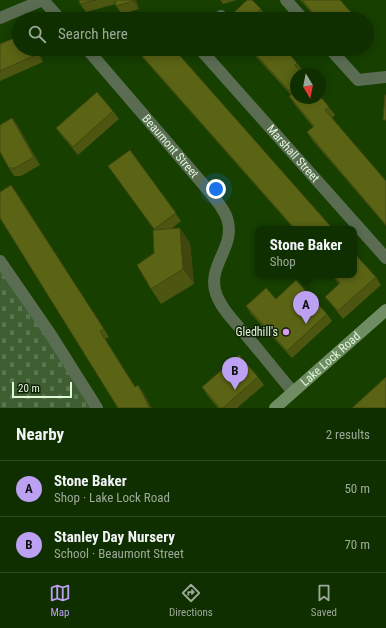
<!DOCTYPE html>
<html lang="en">
<head>
<meta charset="utf-8">
<style>
	:root { --surface:#102f00; --page:#19370a; --text:#f1f3f6; --muted:#9ca999; --line:#304a22; --accent:#bca0f2 }
	body { margin:0; font-family:"Roboto Condensed",sans-serif; background:var(--page); color:var(--text) }
	.compass { position:absolute; left:290px; top:68px; width:36px; height:36px; border-radius:50%; background:var(--surface); box-shadow:0 2px 10px #0003; rotate:170deg }
	.scale { position:absolute; left:12px; bottom:10px; width:60px; box-sizing:border-box; padding-left:4px; border:2px solid #e1f9d8; border-top:0; font-size:11px; line-height:14px; white-space:nowrap; color:#e1f9d8; -webkit-text-stroke:3px #102108; paint-order:stroke }
	.you { position:absolute; left:216px; top:189px; width:14px; height:14px; margin:-10px; border:3px solid #fff; border-radius:50%; background:#1a73e8; box-shadow:0 0 0 6px #1a73e833 }
	.badge { display:grid; place-items:center; width:26px; height:26px; border-radius:50%; background:var(--accent); color:#111; font-size:13px; font-weight:700 }
	.pin { position:absolute; translate:-50% -33px; filter:drop-shadow(0 1px 2px #0008) }
	.pin::after { content:''; position:absolute; top:21px; width:14px; height:12px; background:inherit; clip-path:polygon(0 0,100% 0,50% 100%) }
	.popup { position:absolute; left:255px; top:226px; width:102px; height:52px; box-sizing:border-box; display:grid; place-content:center; border-radius:8px; background:var(--surface); filter:drop-shadow(0 1px 3px #0005); font-size:13px; white-space:nowrap; color:var(--muted) }
	.popup b { font-size:15px; color:var(--text) }
	.popup::after { content:''; position:absolute; left:50%; top:100%; margin-left:-8px; border:8px solid transparent; border-top-color:var(--surface) }
	.list { margin:0; padding:0; list-style:none }
	h2 { display:flex; justify-content:space-between; align-items:center; height:52px; margin:0; padding:0 16px; font-size:17px }
	h2 small { font-size:13px; font-weight:400; color:var(--muted) }
	.list li { display:grid; grid-template-columns:26px 1fr auto; gap:12px; align-items:center; box-sizing:border-box; height:56px; padding:0 16px; border-top:1px solid var(--line) }
	.list b { display:block; font-size:15px; white-space:nowrap }
	.list p { margin:0; font-size:13px; white-space:nowrap; color:var(--muted) }
	.list em { font-size:13px; font-style:normal; color:var(--muted) }
	.icon { flex:none; width:22px; height:22px; fill:none; stroke:currentColor; stroke-width:2; stroke-linecap:round; stroke-linejoin:round }
	.map { position:relative; flex:none; width:386px; height:408px; overflow:hidden }
	.search { position:absolute; background:var(--surface); box-shadow:0 2px 10px #0003; left:12px; right:12px; top:12px; height:44px; display:flex; align-items:center; gap:10px; box-sizing:border-box; padding:0 14px; border-radius:22px; color:var(--muted); font-size:15px }
	.sheet { height:164px; background:var(--surface) }
	nav { display:flex; justify-content:space-around; align-items:center; box-sizing:border-box; height:56px; border-top:1px solid var(--line); background:var(--surface); font-size:11px; color:var(--muted) }
	nav a { display:grid; justify-items:center; gap:2px }
	nav .on { color:var(--accent) }
	.map>svg:first-child { display:block }
	.cemetery { fill:url(#cemetery-stones) }
	.lines { fill:none; stroke-linecap:round; stroke-linejoin:round }
	.street { stroke:#5a6d53; stroke-width:12 }
	.secondary { stroke:#6f8c63; stroke-width:12 }
	.wall { fill:#4d5611 }
	.shaded-wall { fill:#3f460e }
	.building { fill:#5a6414; stroke:#3f460e }
	.poi-dot { fill:#dc99f4; stroke:#102108; stroke-width:1.5 }
	.labels { text-anchor:middle; stroke-width:3; stroke-linejoin:round; paint-order:stroke }
	.street-label { font-size:12px; fill:#e1f9d8; stroke:#102108 }
	.poi-label { font-size:12px; fill:#e1f9d8; stroke:#102108; text-anchor:end }
</style>
</head>
<body>
<div class="map">
<svg width="386" height="408" viewBox="0 0 386 408">
	<defs>
		<pattern id="cemetery-stones" width="16" height="16" patternUnits="userSpaceOnUse"><rect width="16" height="16" fill="#3f5e32"/><path d="M2 7V4a2 2 0 0 1 4 0v3zM10 15v-3a2 2 0 0 1 4 0v3z" fill="#5a764f"/></pattern>
	</defs>
	<rect width="100%" height="100%" fill="#163f00"/>
	<path class="cemetery" d="M0 261 97 408H0Z"/>
	<g class="lines">
		<g class="street">
			<path d="M43 0 60 19"/>
			<path d="M286 0 303 19"/>
			<path d="M0 18 43 0"/>
			<path d="M217 19 221 16"/>
			<path id="s1" d="M87 49 209 191C216 200 226 211 228 222 234 247 209 265 215 290 219 307 235 322 246 335 262 354 277 373 293 392"/>
			<path id="s2" d="M200 49 386 258"/>
			<path d="M330 49 358 80 386 77"/>
			<path d="M0 261 51 335 97 408"/>
		</g>
		<path class="secondary" id="s3" d="M275 408 386 310"/>
	</g>
	<g class="wall">
		<path d="M79 0H136L139 9 122 14 116 6V4L86 12 80 4Z"/>
		<path d="M220 0H237L223 4Z"/>
		<path d="M300 0H340L357 19H317Z"/>
		<path d="M261 9 267 18 266 19H227Z"/>
		<path d="M0 44 37 49 43 62 0 81Z"/>
		<path d="M136 49 333 229H294L142 57Z"/>
		<path d="M249 49H285L297 63 304 72 302 74 329 107 335 115 332 118 386 181V226L313 141 307 132 313 127 295 105 289 96 291 95Z"/>
		<path d="M113 111 119 119 78 155 62 136 56 128Z"/>
		<path d="M12 118 18 126 40 165 21 176H14L9 168Z"/>
		<path d="M130 150 181 221 171 229 190 243 194 284 161 304 151 289 154 253 155 230 108 166Z"/>
		<path d="M11 185 109 337 105 339 135 387 144 393 118 408Z"/>
		<path d="M332 275H354L376 277 381 285 343 319 331 304 325 297 339 284Z"/>
		<path d="M276 299 327 314 332 321 292 358 251 314 246 306Z"/>
		<path d="M258 377 264 385 237 408H218L207 395 202 387Z"/>
	</g>
	<g class="shaded-wall">
		<path d="M133 0H136L139 9 133 1Z"/>
		<path d="M35 49H37L43 62 38 54Z"/>
		<path d="M12 118 18 126 40 165 34 157Z"/>
		<path d="M11 185 17 193 109 337 104 329Z"/>
		<path d="M180 228 190 243 194 284 183 269Z"/>
		<path d="M138 385 144 393 152 408H150Z"/>
	</g>
	<g class="building">
		<path d="M79 0H96L80 4Z"/>
		<path d="M115 0H133V1L116 6Z"/>
		<path d="M247 0H252L261 9 254 15 257 19H227Z"/>
		<path d="M302 0H340L357 19H318Z"/>
		<path d="M19 36V49H35L38 54 0 71V44Z"/>
		<path d="M136 49H174L333 229H295Z"/>
		<path d="M251 49H285L297 63 295 65 302 74H296V98H320V96L329 107 325 110 386 181V225L307 132 314 126 289 96 292 94Z"/>
		<path d="M97 92 113 111 73 147 56 128Z"/>
		<path d="M385 95H386V120H383Z"/>
		<path d="M12 118 34 157 15 168H9L0 152V125Z"/>
		<path d="M130 150 176 213 154 229 108 166Z"/>
		<path d="M11 185 104 329 100 331 123 368 135 387 138 385 150 408H118L0 218V192Z"/>
		<path d="M180 228 183 269 151 289 137 265 154 253 153 230Z"/>
		<path d="M354 253 376 277 338 311 325 297 340 283 333 275H354Z"/>
		<path d="M296 280 327 314 287 351 246 306 266 288 276 299Z"/>
		<path d="M239 355 258 377 223 408H220L202 387Z"/>
		<path d="M386 377V408H352Z"/>
	</g>
	<circle class="poi-dot" cx="286" cy="332" r="4"/>
	<g class="labels">
		<g class="street-label">
			<text dy="4" stroke="none"><textPath href="#s1" startOffset="128">Beaumont Street</textPath></text>
			<text dy="4" stroke="none"><textPath href="#s2" startOffset="140">Marshall Street</textPath></text>
			<text dy="4" stroke="none"><textPath href="#s3" startOffset="74">Lake Lock Road</textPath></text>
		</g>
		<g class="poi-label">
			<text x="278" y="336">Gledhill's</text>
		</g>
	</g>
</svg>
<svg class="compass" viewBox="-18 -18 36 36"><path d="M0-13l5 13h-10z" fill="#e53935"/><path d="M0 13l5-13h-10z" fill="#9ca999"/></svg>
<div class="scale">20 m</div>
<div class="you"></div>
<div class="pin badge" style="left:306px;top:324px">A</div>
<div class="popup"><b>Stone Baker</b>Shop</div>
<div class="pin badge" style="left:235px;top:390px">B</div>
<div class="search"><svg class="icon" aria-label="search" viewBox="0 0 24 24"><circle cx="10" cy="10" r="6"/><path d="M15 15l6 6"/></svg>Search here</div>
</div>
<section class="sheet">
<h2>Nearby<small>2 results</small></h2>
<ul class="list">
<li><span class="badge">A</span><div><b>Stone Baker</b><p>Shop · Lake Lock Road</p></div><em>50 m</em></li>
<li><span class="badge">B</span><div><b>Stanley Day Nursery</b><p>School · Beaumont Street</p></div><em>70 m</em></li>
</ul>
</section>
<nav>
<a class="on"><svg class="icon" aria-label="map" viewBox="0 0 24 24"><path d="M3 6l6-2 6 2 6-2v14l-6 2-6-2-6 2zM9 4v14M15 6v14"/></svg>Map</a>
<a><svg class="icon" aria-label="directions" viewBox="0 0 24 24"><path d="M12 3l9 9-9 9-9-9zM9 14v-3h6M13 9l2 2-2 2"/></svg>Directions</a>
<a><svg class="icon" aria-label="saved" viewBox="0 0 24 24"><path d="M7 4h10v16l-5-4-5 4z"/></svg>Saved</a>
</nav>
</body>
</html>
